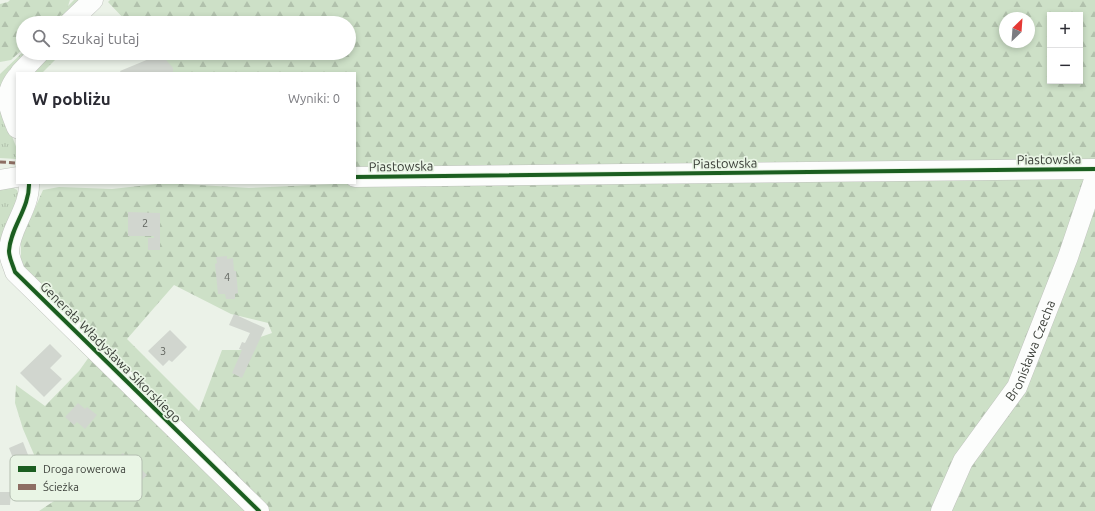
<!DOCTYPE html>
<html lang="pl">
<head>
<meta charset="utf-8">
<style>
	:root { --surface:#fff; --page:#f7f7f7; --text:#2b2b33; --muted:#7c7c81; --line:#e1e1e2 }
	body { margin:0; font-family:Ubuntu,sans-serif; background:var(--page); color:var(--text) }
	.controls { position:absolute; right:12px; top:12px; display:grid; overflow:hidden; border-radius:0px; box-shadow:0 2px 6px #0003 }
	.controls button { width:36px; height:36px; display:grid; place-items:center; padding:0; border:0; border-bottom:1px solid var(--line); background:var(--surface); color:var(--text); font:20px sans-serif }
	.compass { position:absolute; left:999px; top:12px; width:36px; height:36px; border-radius:50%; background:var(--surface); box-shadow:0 2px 6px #0003; rotate:25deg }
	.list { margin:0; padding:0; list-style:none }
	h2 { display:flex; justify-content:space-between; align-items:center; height:52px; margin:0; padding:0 16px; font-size:17px }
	h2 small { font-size:13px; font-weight:400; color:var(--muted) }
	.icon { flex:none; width:22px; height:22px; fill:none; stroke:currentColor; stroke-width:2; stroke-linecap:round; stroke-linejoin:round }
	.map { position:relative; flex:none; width:1095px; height:511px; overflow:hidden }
	.search { position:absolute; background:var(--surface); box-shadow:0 2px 6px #0003; left:16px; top:16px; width:340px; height:44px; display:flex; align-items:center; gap:10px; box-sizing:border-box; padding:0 14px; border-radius:22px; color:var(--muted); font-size:15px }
	.panel { position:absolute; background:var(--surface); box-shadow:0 2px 6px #0003; left:16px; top:72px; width:340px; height:112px; border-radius:0px }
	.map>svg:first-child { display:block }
	.grass { fill:url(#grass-tufts) }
	.forest { fill:url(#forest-firs); fill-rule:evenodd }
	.building { fill:#d1d6cf }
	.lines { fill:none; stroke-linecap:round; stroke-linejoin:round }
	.street-casing { stroke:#c0c4be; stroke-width:21 }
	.street { stroke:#fcfdfc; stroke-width:20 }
	.quiet { stroke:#8d6e63; stroke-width:3; stroke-dasharray:6 3; stroke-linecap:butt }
	.cycleway-casing { stroke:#e9f5e5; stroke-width:6 }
	.cycleway { stroke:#1b5e20; stroke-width:4 }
	.labels { text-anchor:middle; stroke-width:3.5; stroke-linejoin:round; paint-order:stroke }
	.number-label { font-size:11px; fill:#60645e }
	.street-label { font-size:13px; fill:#3a3e38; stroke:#e9f5e5 }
	.key { fill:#e9f5e5; stroke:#b4beb1; stroke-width:1 }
	.key-label { font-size:11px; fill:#3a3e38 }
</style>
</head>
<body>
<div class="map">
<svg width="1095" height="511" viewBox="0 0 1095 511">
	<defs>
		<pattern id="grass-tufts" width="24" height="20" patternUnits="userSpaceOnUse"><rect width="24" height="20" fill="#cde0c7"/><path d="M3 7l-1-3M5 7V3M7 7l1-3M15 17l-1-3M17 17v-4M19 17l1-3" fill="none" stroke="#b1c1ac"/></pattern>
		<pattern id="forest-firs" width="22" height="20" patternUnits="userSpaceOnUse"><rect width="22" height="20" fill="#cde0c7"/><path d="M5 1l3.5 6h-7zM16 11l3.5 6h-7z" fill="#b1c1ac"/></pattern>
	</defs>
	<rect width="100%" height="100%" fill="#ebf2e8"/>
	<g class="grass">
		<path d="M74 0H81L58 23H51Z"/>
		<path d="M23 52V53H28L0 91V74Z"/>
		<path d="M50 53H62L42 73H30Z"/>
		<path d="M0 106 17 149 16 159 0 158Z"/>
		<path d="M12 187 17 190 19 195 0 242V189Z"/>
	</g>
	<g class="forest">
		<path d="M10 0H70L67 9 52 23H23V49L11 60 0 62V4L8 2Z"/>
		<path d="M110 0H1095V511H39L54 501 23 429 15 403 16 385 45 406 79 371 99 343 21 264V240L43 190 59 187 112 189 166 183 249 188 421 180 355 169V73H173V69L158 53H349V23H128L108 2ZM1050 15H1080V81H1050ZM1005 18H1029V42H1005ZM174 285 231 314 268 323 272 333 252 340 255 350H222L199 411 127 339Z"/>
	</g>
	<g class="building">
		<path d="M161 54 173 68V73H121L120 71Z"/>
		<path d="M128 212 160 213V250H148V238H154V236H128Z"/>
		<path d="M227 256V259L233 258 234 271H236L238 293 235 294V299H226L225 294H218L215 264 217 263 216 257Z"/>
		<path d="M234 314 265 328 242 378 232 373 242 350 239 349 242 342 245 343 250 333 229 325Z"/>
		<path d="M170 330 187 347 172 362 169 360 163 366 148 351Z"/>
		<path d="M50 344 62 356 50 368 62 379 44 397 20 373Z"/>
		<path d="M78 403 85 409 87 407 97 415 85 429 77 422 74 425 65 417Z"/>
		<path d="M23 442 44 496 30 501 9 448Z"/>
		<path d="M123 453 137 467 138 466 147 475 121 501 102 482 119 466 114 461Z"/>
		<path d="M0 492H11L10 505H0Z"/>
	</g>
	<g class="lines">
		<defs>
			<g id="street">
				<path d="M69 23 93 0"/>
				<path d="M20 73 39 53"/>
				<path d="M17 77C2 96 9 108 17 128"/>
				<path d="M355 177 1095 169"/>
				<path d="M0 180 17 177"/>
				<path d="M29 183C30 208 10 228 9 251 9 258 13 265 15 272L259 511"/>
				<path id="s1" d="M941 511 963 461 1017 387 1068 257 1095 177"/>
			</g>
		</defs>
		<use href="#street" class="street-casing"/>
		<use href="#street" class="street"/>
		<path class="quiet" d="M0 162 17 163"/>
		<defs>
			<g id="cycleway">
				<path d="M355 177 1095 169"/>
				<path d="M29 183C30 208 10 228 9 251 9 258 13 265 15 272L259 511"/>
			</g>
		</defs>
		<use href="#cycleway" class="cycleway-casing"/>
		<use href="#cycleway" class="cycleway"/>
	</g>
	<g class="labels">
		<g class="number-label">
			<text x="145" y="227">2</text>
			<text x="227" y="281">4</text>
			<text x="163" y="355">3</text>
		</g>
		<g class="street-label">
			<text transform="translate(1049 159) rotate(-1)" y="5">Piastowska</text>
			<text transform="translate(725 163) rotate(-1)" y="5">Piastowska</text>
			<text transform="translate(401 166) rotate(-1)" y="5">Piastowska</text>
			<text dy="5" stroke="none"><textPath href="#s1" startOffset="185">Bronisława Czecha</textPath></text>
			<text transform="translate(111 352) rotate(45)" y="5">Generała Władysława Sikorskiego</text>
		</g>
	</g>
	<rect x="10" y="455" width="132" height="46" rx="6" class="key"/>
	<rect x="18" y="466" width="18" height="6" fill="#1b5e20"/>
	<rect x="18" y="484" width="18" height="6" fill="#8d6e63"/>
	<g class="key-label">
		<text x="43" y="473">Droga rowerowa</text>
		<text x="43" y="491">Ścieżka</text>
	</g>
</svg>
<div class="controls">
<button>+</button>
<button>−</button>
</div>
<svg class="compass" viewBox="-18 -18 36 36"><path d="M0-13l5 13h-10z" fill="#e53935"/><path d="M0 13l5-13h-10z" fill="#7c7c81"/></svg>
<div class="search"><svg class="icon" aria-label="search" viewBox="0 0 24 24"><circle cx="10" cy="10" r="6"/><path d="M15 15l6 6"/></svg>Szukaj tutaj</div>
<section class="panel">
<h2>W pobliżu<small>Wyniki: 0</small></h2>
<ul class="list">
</ul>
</section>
</div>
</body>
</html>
